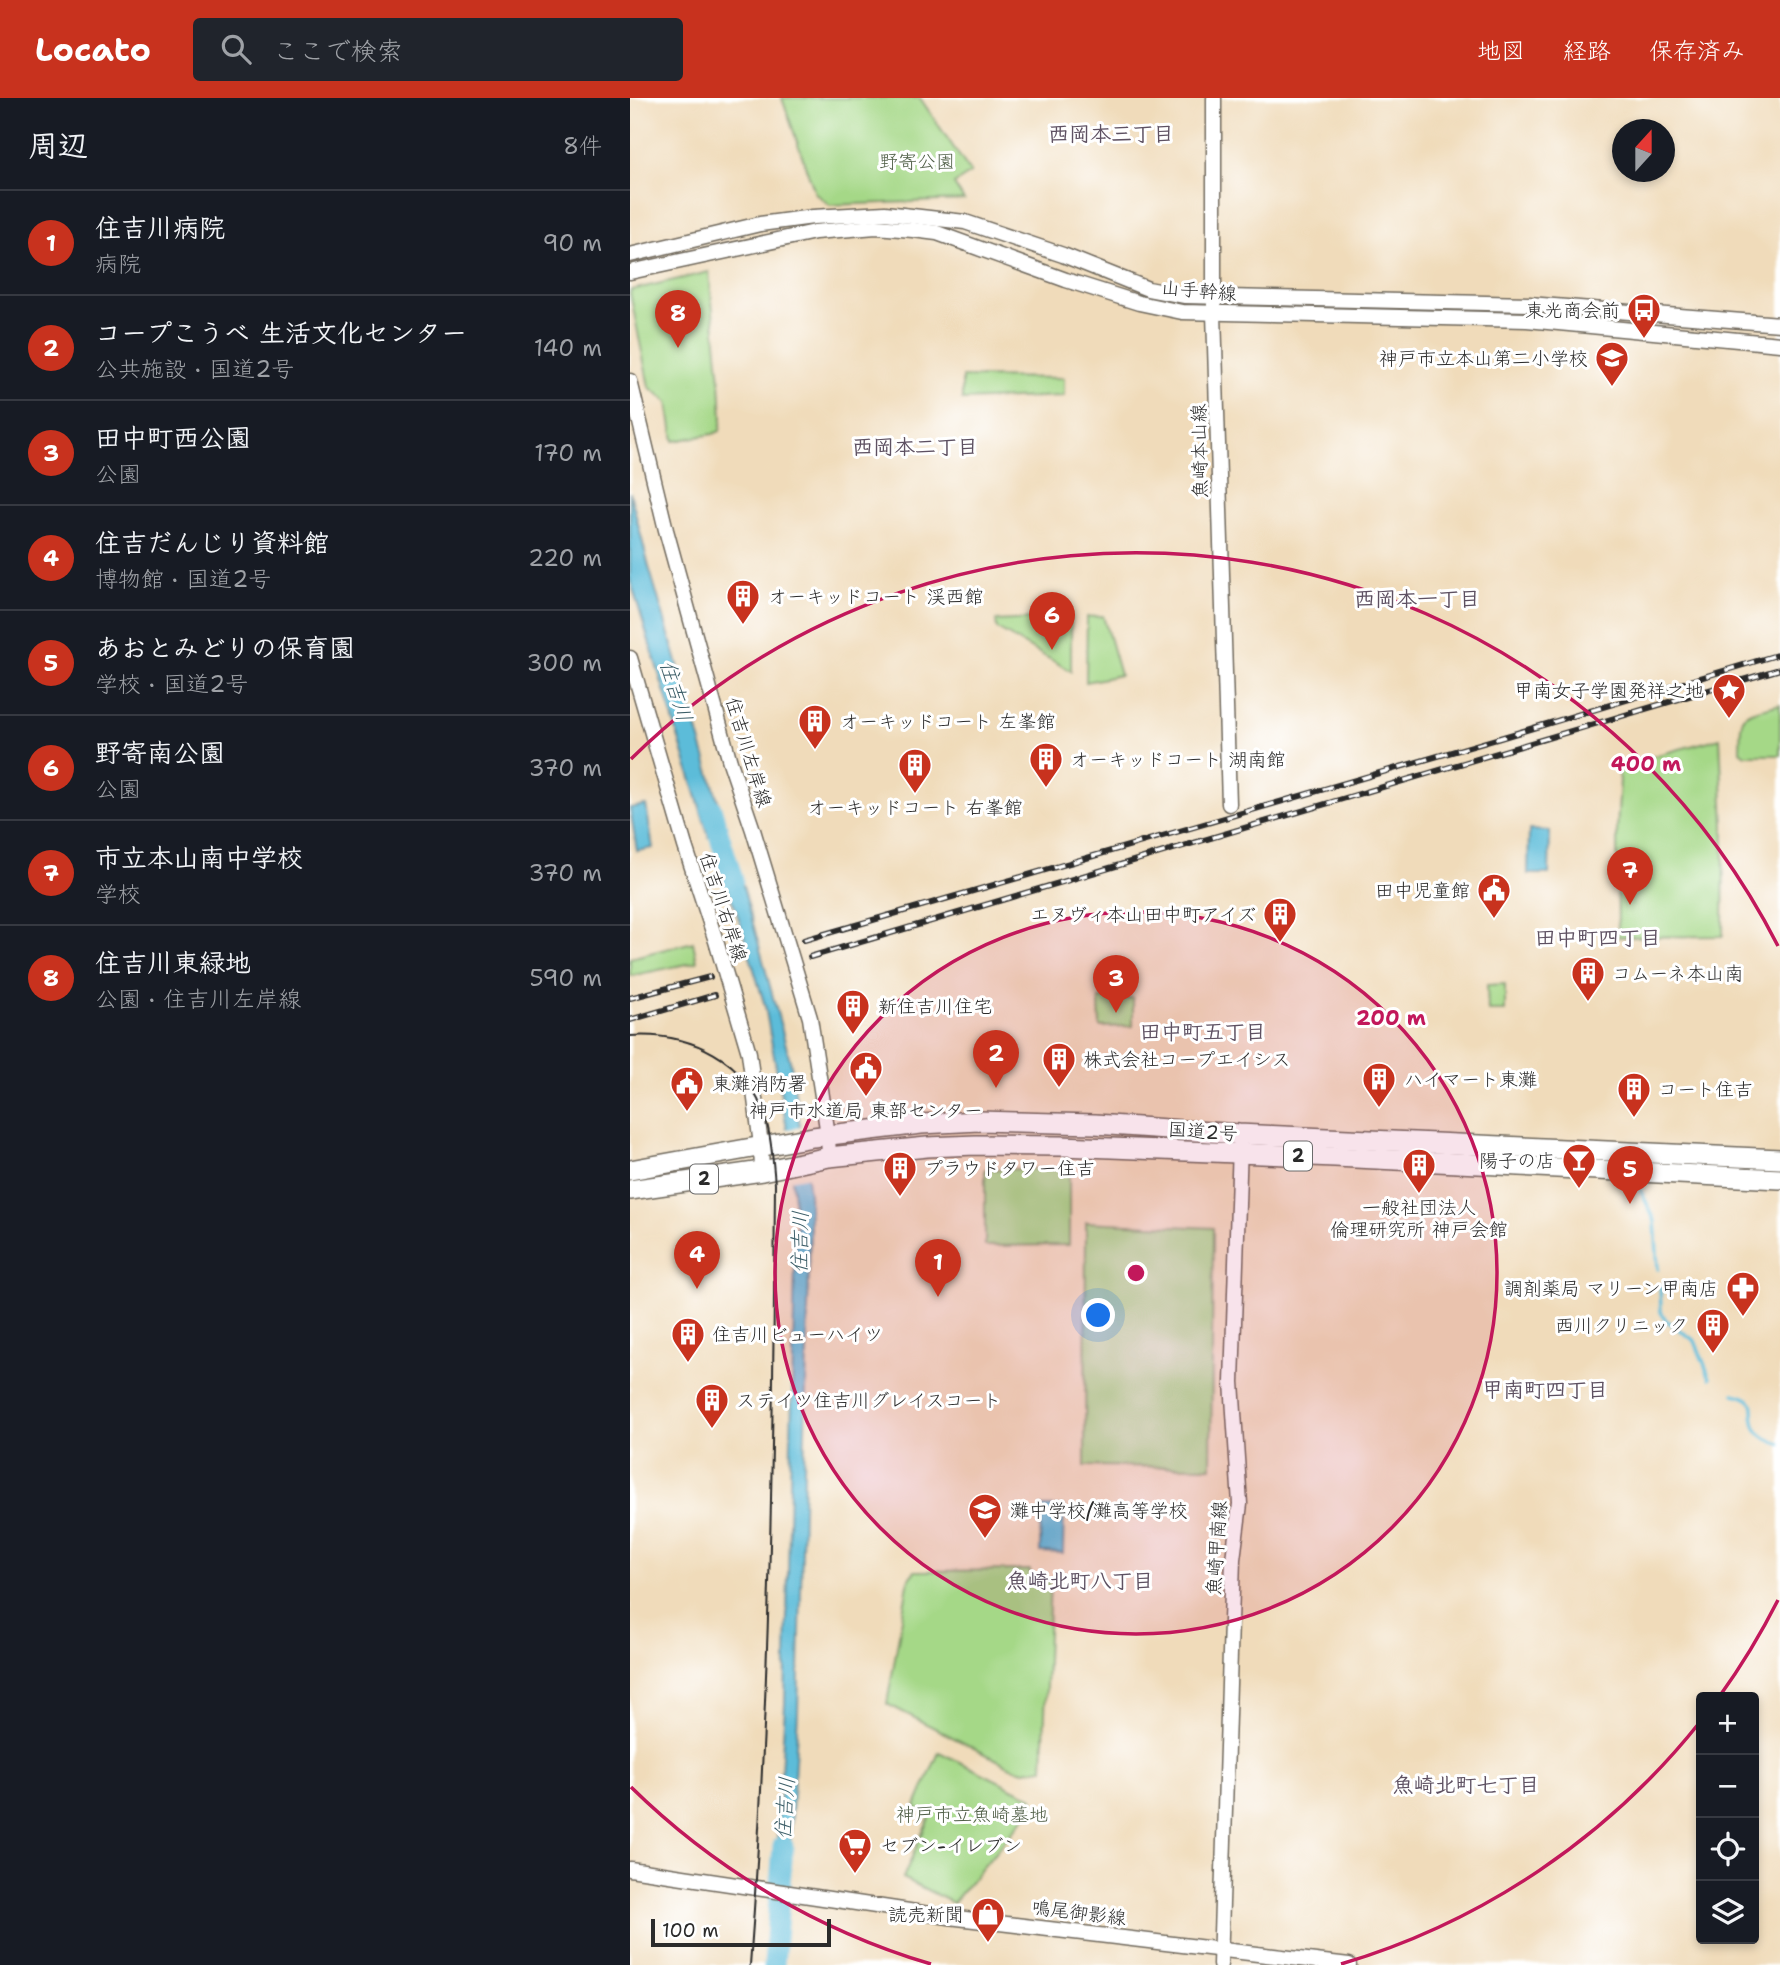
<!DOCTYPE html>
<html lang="ja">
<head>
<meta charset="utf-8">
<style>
	:root { --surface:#171b24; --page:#20242c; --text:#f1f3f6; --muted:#9ea1a6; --line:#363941; --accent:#c8321e }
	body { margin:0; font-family:"Shantell Sans","Klee One",sans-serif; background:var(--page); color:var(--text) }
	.controls { position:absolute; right:21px; bottom:21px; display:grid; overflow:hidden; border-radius:7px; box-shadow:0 4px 10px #0003 }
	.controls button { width:63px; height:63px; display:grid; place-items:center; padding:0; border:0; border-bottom:2px solid var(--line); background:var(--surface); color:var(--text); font:35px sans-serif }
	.compass { position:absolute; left:982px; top:21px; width:63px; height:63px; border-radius:50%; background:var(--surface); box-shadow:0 4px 10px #0003; rotate:21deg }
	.scale { position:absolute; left:21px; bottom:18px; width:180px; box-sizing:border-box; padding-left:7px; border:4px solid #2b2b2b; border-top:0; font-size:19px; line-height:24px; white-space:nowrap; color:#2b2b2b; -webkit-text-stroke:5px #fff; paint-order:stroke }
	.you { position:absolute; left:469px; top:1218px; width:24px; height:24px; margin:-18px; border:5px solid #fff; border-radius:50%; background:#1a73e8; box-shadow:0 0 0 10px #1a73e833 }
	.badge { display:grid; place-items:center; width:46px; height:46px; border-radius:50%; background:var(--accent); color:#fff; font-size:23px; font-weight:700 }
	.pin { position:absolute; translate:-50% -58px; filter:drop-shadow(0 2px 4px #0008) }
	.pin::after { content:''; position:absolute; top:37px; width:24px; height:21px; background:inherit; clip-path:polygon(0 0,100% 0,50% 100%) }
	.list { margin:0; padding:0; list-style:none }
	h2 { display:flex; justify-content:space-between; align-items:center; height:91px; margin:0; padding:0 28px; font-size:30px }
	h2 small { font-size:23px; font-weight:400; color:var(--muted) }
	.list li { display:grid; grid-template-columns:46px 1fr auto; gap:21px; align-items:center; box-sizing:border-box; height:105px; padding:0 28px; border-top:2px solid var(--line) }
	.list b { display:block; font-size:26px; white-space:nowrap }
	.list p { margin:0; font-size:23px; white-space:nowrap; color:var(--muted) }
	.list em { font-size:23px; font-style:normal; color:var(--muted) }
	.icon { flex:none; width:38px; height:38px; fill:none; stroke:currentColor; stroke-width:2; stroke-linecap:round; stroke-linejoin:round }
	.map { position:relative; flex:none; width:1150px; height:1867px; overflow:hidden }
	header { display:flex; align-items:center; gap:42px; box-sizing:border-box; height:98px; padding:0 35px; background:var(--accent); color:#fff }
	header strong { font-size:33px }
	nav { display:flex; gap:38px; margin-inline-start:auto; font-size:24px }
	.search { width:490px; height:63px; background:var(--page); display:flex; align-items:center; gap:18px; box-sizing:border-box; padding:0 24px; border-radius:7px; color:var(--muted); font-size:26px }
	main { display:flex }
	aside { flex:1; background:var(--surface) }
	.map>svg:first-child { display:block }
	.green { fill:#a5d887; stroke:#688259; stroke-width:2 }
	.water { fill:#5bbcd9; stroke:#437482; stroke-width:2 }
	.pier { fill:#f0dbba }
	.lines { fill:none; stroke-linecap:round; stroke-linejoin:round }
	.stream { stroke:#5bbcd9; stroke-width:3.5 }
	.river { stroke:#5bbcd9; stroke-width:21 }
	.tertiary-casing { stroke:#70695d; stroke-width:17 }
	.trunk-casing { stroke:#70695d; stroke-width:22 }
	.tertiary { stroke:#fff; stroke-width:14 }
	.trunk { stroke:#fff; stroke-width:19 }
	.tram { stroke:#2b2b2b; stroke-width:2 }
	.rail-casing { stroke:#2b2b2b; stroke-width:6 }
	.rail { stroke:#fff; stroke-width:3.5; stroke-dasharray:10; stroke-linecap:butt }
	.ring { fill:none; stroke:#c2185b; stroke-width:3.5 }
	.labels { text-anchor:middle; stroke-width:6; stroke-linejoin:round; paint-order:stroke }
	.shield { fill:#fff; stroke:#6b6b6b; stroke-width:2 }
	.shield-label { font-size:18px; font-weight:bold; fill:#2b2b2b }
	.park-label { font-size:19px; fill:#505f47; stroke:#fff }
	.street-label { font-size:19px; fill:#2b2b2b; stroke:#fff }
	.poi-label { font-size:19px; fill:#2b2b2b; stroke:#fff; text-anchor:start }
	.neighbourhood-label { font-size:21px; font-weight:bold; fill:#5e5162; stroke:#fff }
	.water-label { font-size:21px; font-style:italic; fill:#3c5e68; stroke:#fff }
	.centre { fill:#c2185b; stroke:#fff; stroke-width:3.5 }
	.ring-label { font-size:21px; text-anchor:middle; font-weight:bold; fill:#c2185b; stroke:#fff; stroke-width:6; stroke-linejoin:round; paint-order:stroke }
</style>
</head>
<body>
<header>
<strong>Locato</strong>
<div class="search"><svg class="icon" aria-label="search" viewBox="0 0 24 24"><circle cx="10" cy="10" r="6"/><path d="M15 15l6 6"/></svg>ここで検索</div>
<nav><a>地図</a><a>経路</a><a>保存済み</a></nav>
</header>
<main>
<aside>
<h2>周辺<small>8件</small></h2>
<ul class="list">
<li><span class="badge">1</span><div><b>住吉川病院</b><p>病院</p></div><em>90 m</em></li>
<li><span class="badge">2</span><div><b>コープこうべ 生活文化センター</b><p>公共施設 · 国道2号</p></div><em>140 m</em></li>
<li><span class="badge">3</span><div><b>田中町西公園</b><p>公園</p></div><em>170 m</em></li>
<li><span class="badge">4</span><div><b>住吉だんじり資料館</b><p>博物館 · 国道2号</p></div><em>220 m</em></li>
<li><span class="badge">5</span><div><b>あおとみどりの保育園</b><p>学校 · 国道2号</p></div><em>300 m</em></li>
<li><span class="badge">6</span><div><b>野寄南公園</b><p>公園</p></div><em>370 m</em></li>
<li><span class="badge">7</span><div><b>市立本山南中学校</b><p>学校</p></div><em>370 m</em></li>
<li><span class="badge">8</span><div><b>住吉川東緑地</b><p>公園 · 住吉川左岸線</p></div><em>590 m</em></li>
</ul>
</aside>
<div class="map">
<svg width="1150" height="1867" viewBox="0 0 1150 1867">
	<rect width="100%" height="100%" fill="#fff"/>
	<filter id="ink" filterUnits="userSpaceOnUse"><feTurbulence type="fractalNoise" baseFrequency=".0143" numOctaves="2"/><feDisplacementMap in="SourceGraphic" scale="14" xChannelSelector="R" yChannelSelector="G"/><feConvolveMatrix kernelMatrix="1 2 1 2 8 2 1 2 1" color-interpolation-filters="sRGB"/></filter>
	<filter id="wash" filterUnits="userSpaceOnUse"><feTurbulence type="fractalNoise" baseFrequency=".00686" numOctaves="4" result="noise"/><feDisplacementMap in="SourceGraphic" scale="28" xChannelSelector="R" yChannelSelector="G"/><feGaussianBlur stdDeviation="1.57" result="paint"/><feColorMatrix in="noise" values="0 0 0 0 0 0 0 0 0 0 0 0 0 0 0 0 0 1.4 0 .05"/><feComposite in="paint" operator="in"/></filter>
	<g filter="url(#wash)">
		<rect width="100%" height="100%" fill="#f0dbba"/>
		<g class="green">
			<path d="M152 0H290L341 75 324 86 334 102 200 107 185 95Z"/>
			<path d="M79 174 90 283 92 320 90 333 83 336 44 343 38 304 19 289 0 195 1 192Z"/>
			<path d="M332 279 434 280V298L332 302Z"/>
			<path d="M473 518 490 577 456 584 457 519Z"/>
			<path d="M441 519V573L367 531 366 523Z"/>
			<path d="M1150 606V657H1115L1110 653C1111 610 1110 617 1150 606Z"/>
			<path d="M1090 640 1094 727 1093 838 988 839 987 732 990 682 987 668Z"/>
			<path d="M63 844 67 864 0 878V860Z"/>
			<path d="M875 886V913H858L857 887Z"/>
			<path d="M503 900V928L470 929 469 901Z"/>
			<path d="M439 1071V1147L355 1148V1071Z"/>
			<path d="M456 1124 583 1130 581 1369 455 1368Z"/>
			<path d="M400 1472 401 1481H420L413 1670 395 1673 385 1671 257 1606 279 1480 285 1473Z"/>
			<path d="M309 1654 403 1700 404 1708 323 1805 273 1780 301 1715 285 1710Z"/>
		</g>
		<g class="water">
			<path d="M0 394 19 469 97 733 79 739 0 481Z"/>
			<path d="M16 707 23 750 7 753 0 710Z"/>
			<path d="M899 732 920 733 919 776H898Z"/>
			<path d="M104 755 161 966 179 1095 180 1131 168 1614 158 1780 154 1776H145L155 1606 166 1122 156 1025 135 908 106 812 85 760Z"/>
			<path d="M411 1409H434L433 1455 410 1454Z"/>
			<path d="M142 1810 148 1813 155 1811 150 1867H137Z"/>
		</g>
		<path class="pier" d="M172 1029 180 1078 159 1082 153 1032Z"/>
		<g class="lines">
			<g class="stream">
				<path d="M1010 1091 1025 1123 1028 1171"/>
				<path d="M1030 1187 1031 1214 1036 1222 1065 1243 1080 1280"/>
				<path d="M1104 1296C1133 1302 1118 1311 1126 1330 1130 1339 1142 1343 1150 1346"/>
			</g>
			<g class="river">
				<path d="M81 710 103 782"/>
				<path d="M144 1867 153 1748"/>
			</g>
		</g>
	</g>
	<g filter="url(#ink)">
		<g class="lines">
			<defs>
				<g id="tertiary">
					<path d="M584 0V215L599 706"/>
					<path d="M0 157 130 126 183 119 255 115 335 124 433 157 518 191 555 198 899 206 1150 226"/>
					<path d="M0 174 185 134 246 129 283 132 307 135 436 182 509 205 552 214 897 222 1150 246"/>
					<path d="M0 283 36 432 100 664 123 732 180 920 198 1037 199 1059"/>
					<path d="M0 560 55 748 86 843 119 955 131 1047 132 1073"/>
					<path d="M0 1771 319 1819 719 1867"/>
					<path d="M590 1867 603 1461 610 1406 602 1284 610 1047"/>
				</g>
				<g id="trunk">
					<path d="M0 1072 183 1039 291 1026 349 1023 465 1026 609 1036 1150 1061"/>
					<path d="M0 1092 132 1073 199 1059 297 1049 346 1047 431 1048 705 1059 1150 1081"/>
				</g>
			</defs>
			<use href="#tertiary" class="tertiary-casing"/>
			<use href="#trunk" class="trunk-casing"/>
			<use href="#tertiary" class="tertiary"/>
			<use href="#trunk" class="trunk"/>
			<path class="tram" d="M0 938C60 934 118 961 136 1022 142 1042 143 1065 145 1086 143 1347 140 1607 120 1867"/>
			<defs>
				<g id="rail">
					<path d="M174 842 870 640 1150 556"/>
					<path d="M180 859 1150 571"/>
					<path d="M0 900 80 879"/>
					<path d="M0 922 85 897"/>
				</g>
			</defs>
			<use href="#rail" class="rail-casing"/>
			<use href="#rail" class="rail"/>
		</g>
	</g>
	<circle cx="506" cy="1175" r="361" fill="#c2185b" fill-opacity=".12"/>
	<g class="ring">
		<circle cx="506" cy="1175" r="361"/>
		<path d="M1148 1502A721 721 0 0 1 1089 1599M1070 1624A721 721 0 0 1 711 1866M301 1866A721 721 0 0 1 1 1689M1 661A721 721 0 0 1 1148 848"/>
	</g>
	<defs>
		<symbol id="bus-pin" viewBox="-11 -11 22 30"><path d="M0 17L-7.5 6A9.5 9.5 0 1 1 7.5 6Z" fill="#c8321e" stroke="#fff"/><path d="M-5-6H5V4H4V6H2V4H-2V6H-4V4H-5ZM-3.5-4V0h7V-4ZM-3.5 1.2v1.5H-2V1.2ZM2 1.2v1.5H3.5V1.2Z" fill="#fff"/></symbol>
		<symbol id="school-pin" viewBox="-11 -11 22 30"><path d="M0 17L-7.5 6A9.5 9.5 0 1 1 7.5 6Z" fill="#c8321e" stroke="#fff"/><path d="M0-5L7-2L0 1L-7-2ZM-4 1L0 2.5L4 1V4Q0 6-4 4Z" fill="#fff"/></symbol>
		<symbol id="building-pin" viewBox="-11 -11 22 30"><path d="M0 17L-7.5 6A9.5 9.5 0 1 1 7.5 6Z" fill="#c8321e" stroke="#fff"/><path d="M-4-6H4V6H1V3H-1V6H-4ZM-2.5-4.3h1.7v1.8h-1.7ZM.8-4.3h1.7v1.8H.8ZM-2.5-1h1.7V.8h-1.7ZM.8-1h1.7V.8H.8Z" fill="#fff"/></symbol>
		<symbol id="sight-pin" viewBox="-11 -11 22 30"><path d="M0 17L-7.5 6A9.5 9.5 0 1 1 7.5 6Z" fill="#c8321e" stroke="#fff"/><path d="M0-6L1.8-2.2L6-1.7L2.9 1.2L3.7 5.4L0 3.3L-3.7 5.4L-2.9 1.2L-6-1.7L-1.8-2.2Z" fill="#fff"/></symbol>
		<symbol id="civic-pin" viewBox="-11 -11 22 30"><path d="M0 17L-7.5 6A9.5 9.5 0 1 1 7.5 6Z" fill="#c8321e" stroke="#fff"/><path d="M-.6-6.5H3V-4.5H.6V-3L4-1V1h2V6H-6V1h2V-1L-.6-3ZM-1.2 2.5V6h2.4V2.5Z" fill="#fff"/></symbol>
		<symbol id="bar-pin" viewBox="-11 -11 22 30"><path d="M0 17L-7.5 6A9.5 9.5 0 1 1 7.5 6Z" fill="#c8321e" stroke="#fff"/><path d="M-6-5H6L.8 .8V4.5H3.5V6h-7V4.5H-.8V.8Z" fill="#fff"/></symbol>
		<symbol id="pharmacy-pin" viewBox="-11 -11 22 30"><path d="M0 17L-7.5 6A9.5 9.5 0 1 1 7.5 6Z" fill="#c8321e" stroke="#fff"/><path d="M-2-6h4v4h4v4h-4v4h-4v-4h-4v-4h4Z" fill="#fff"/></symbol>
		<symbol id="supermarket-pin" viewBox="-11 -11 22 30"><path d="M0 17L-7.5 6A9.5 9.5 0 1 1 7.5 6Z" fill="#c8321e" stroke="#fff"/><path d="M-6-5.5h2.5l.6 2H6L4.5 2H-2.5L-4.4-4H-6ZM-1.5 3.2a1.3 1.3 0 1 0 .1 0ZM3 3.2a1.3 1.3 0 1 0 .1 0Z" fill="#fff"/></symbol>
		<symbol id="shop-pin" viewBox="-11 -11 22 30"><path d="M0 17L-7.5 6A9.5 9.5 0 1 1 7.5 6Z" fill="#c8321e" stroke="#fff"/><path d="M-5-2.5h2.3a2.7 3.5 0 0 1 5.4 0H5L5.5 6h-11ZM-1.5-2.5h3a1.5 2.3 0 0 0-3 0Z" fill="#fff"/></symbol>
	</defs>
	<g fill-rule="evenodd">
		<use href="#bus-pin" x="995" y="193" width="38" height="52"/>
		<use href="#school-pin" x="963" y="241" width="38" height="52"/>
		<use href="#building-pin" x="94" y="479" width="38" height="52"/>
		<use href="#sight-pin" x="1080" y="573" width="38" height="52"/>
		<use href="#building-pin" x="166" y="604" width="38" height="52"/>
		<use href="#building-pin" x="397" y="642" width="38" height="52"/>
		<use href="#building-pin" x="266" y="648" width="38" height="52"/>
		<use href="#civic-pin" x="845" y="773" width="38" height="52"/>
		<use href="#building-pin" x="631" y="797" width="38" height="52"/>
		<use href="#building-pin" x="939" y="856" width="38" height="52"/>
		<use href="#building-pin" x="204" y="889" width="38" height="52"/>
		<use href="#building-pin" x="410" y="942" width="38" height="52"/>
		<use href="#civic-pin" x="217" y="951" width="38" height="52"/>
		<use href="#building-pin" x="730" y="962" width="38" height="52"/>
		<use href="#civic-pin" x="38" y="966" width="38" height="52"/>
		<use href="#building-pin" x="985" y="972" width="38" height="52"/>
		<use href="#bar-pin" x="930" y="1043" width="38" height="52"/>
		<use href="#building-pin" x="770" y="1048" width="38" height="52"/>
		<use href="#building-pin" x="251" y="1051" width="38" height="52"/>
		<use href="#pharmacy-pin" x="1094" y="1171" width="38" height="52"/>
		<use href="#building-pin" x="1064" y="1208" width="38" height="52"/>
		<use href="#building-pin" x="39" y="1217" width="38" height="52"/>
		<use href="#building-pin" x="63" y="1283" width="38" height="52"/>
		<use href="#school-pin" x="336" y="1393" width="38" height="52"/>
		<use href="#supermarket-pin" x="206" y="1728" width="38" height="52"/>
		<use href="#shop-pin" x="339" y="1797" width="38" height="52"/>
	</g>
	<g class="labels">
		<g class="shield">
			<rect x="654" y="1043.5" width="28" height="29" rx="5"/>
			<rect x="60" y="1066.5" width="28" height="29" rx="5"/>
		</g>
		<g class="shield-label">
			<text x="668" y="1064">2</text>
			<text x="74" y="1087">2</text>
		</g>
		<g class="park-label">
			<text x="287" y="70">野寄公園</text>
			<text x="342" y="1723">神戸市立魚崎墓地</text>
		</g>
		<g class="street-label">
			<text transform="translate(569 192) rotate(5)" y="7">山手幹線</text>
			<text transform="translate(569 353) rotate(-91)" y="7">魚崎本山線</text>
			<text transform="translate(119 654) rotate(73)" y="7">住吉川左岸線</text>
			<text transform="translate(94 809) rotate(72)" y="7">住吉川右岸線</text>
			<text transform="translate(573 1033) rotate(4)" y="7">国道2号</text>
			<text transform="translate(586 1450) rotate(-86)" y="7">魚崎甲南線</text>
			<text transform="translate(449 1814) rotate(7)" y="7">鳴尾御影線</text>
		</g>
		<g class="poi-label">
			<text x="990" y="219" text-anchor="end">東光商会前</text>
			<text x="958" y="267" text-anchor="end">神戸市立本山第二小学校</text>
			<text x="138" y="505">オーキッドコート 渓西館</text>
			<text x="1074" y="599" text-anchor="end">甲南女子学園発祥之地</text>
			<text x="210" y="630">オーキッドコート 左峯館</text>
			<text x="440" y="668">オーキッドコート 湖南館</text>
			<text x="285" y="716" text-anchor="middle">オーキッドコート 右峯館</text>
			<text x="840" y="799" text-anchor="end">田中児童館</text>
			<text x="626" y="823" text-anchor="end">エヌヴィ本山田中町アイズ</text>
			<text x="982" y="882">コムーネ本山南</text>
			<text x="248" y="915">新住吉川住宅</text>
			<text x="453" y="968">株式会社コープエイシス</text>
			<text x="774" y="988">ハイマート東灘</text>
			<text x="82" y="992">東灘消防署</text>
			<text x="1028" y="998">コート住吉</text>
			<text x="236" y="1019" text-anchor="middle">神戸市水道局 東部センター</text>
			<text x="925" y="1069" text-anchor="end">陽子の店</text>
			<text x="294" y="1077">プラウドタワー住吉</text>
			<text x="789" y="1116" text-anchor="middle">一般社団法人<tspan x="789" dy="22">倫理研究所 神戸会館</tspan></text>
			<text x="1088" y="1197" text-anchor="end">調剤薬局 マリーン甲南店</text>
			<text x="1058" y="1234" text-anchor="end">西川クリニック</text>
			<text x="82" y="1243">住吉川ビューハイツ</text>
			<text x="106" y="1309">ステイツ住吉川グレイスコート</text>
			<text x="380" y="1419">灘中学校/灘高等学校</text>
			<text x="250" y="1754">セブン-イレブン</text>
			<text x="334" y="1823" text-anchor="end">読売新聞</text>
		</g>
		<g class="neighbourhood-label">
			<text x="481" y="43">西岡本三丁目</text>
			<text x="285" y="356">西岡本二丁目</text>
			<text x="787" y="508">西岡本一丁目</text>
			<text x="968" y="847">田中町四丁目</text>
			<text x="573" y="941">田中町五丁目</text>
			<text x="915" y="1299">甲南町四丁目</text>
			<text x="450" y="1490">魚崎北町八丁目</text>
			<text x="836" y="1694">魚崎北町七丁目</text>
		</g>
		<g class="water-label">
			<text transform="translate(46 593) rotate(73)" y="7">住吉川</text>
			<text transform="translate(170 1144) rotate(-89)" y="7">住吉川</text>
			<text transform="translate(155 1710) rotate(-86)" y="7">住吉川</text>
		</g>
	</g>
	<circle cx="506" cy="1175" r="10" class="centre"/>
	<g class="ring-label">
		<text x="1016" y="673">400 m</text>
		<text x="761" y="927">200 m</text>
	</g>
</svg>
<div class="controls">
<button>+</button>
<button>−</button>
<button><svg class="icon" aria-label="locate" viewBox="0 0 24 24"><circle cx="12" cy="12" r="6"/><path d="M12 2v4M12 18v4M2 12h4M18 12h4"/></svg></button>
<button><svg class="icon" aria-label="layers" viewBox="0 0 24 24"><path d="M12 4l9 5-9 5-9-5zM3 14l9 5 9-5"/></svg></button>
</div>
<svg class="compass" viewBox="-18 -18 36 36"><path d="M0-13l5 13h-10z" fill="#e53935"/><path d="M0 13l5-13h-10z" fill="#9ea1a6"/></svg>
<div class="scale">100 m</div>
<div class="you"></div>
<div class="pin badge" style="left:308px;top:1199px">1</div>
<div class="pin badge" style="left:366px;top:990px">2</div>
<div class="pin badge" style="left:486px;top:915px">3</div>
<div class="pin badge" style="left:67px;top:1191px">4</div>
<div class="pin badge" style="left:1000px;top:1106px">5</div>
<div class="pin badge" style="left:422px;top:552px">6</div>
<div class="pin badge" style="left:1000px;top:807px">7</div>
<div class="pin badge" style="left:48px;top:250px">8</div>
</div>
</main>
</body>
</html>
